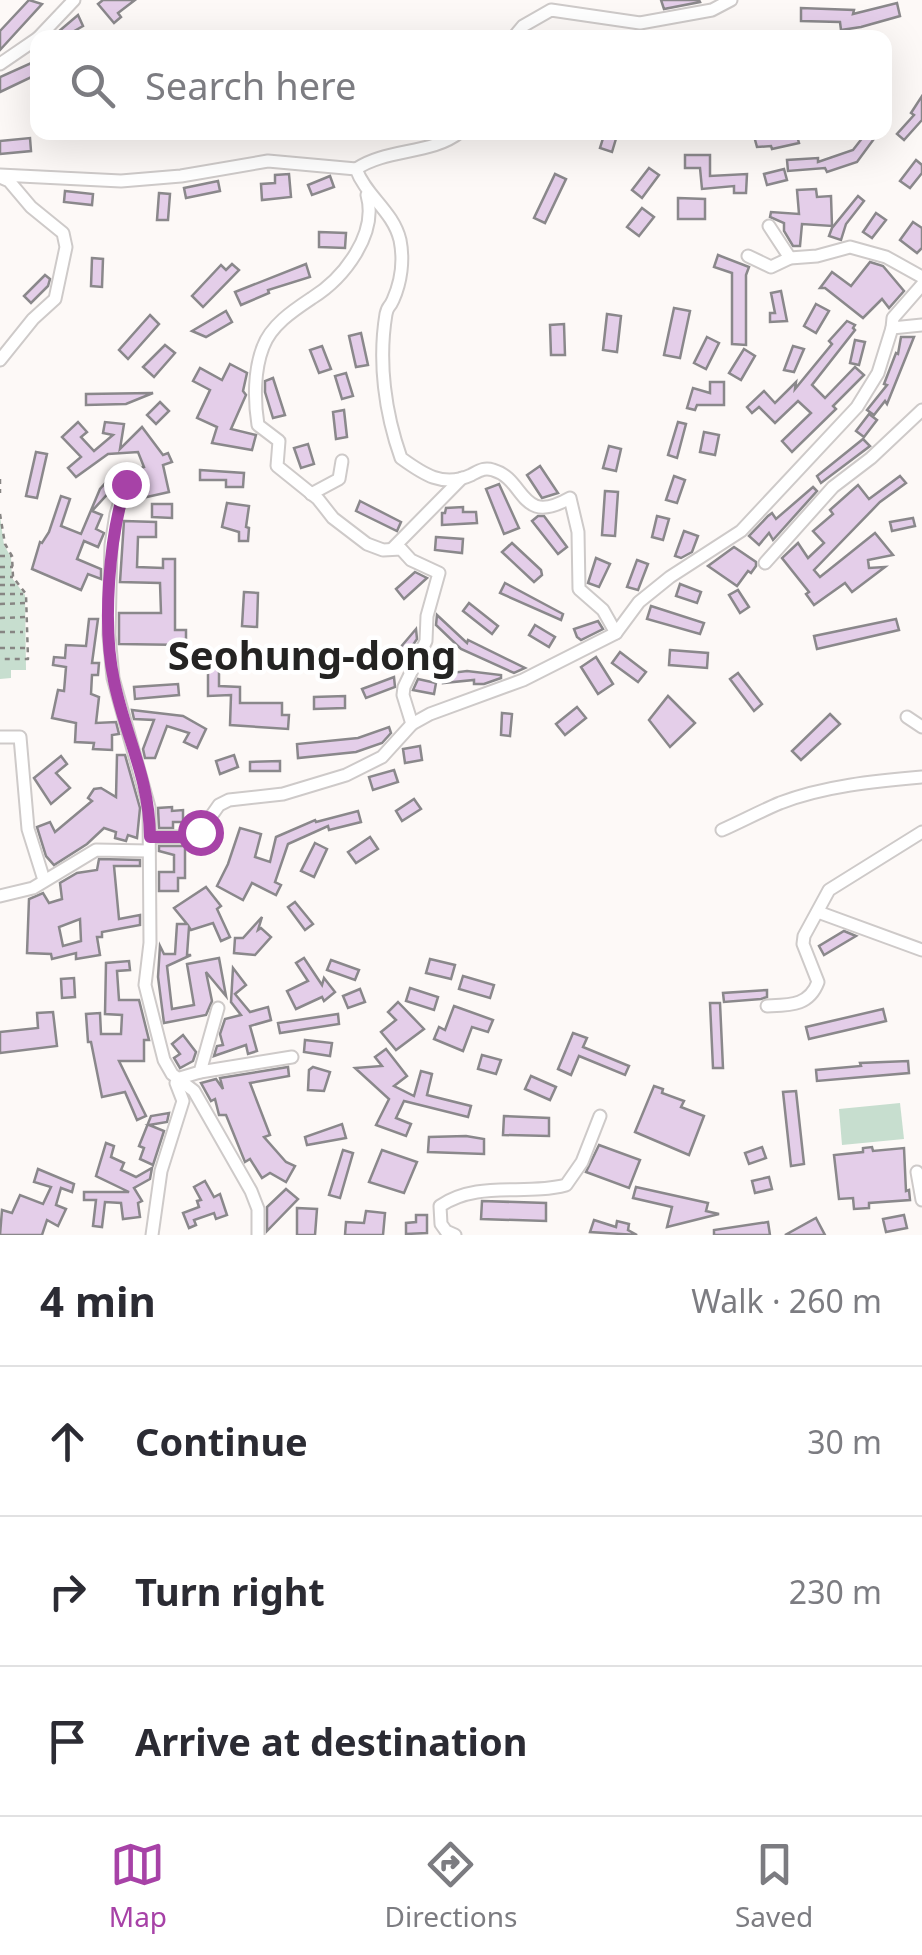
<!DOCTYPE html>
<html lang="en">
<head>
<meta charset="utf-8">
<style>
	:root { --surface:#fff; --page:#f7f7f7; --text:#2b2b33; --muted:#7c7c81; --line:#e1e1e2; --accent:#a742a7 }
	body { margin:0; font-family:"Noto Sans",sans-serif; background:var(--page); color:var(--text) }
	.stop { position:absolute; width:30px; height:30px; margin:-22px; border:8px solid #a742a7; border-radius:50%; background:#fff }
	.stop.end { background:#a742a7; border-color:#fff; box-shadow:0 2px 10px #0008 }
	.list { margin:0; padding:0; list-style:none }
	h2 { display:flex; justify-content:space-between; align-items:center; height:130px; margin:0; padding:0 40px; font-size:42px }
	h2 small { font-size:32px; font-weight:400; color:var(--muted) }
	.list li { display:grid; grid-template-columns:65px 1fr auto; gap:30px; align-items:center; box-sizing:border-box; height:150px; padding:0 40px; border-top:2px solid var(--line) }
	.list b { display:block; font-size:38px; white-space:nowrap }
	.list em { font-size:32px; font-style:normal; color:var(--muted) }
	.icon { flex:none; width:55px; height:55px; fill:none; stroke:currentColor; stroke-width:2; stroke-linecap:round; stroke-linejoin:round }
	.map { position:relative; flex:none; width:922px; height:1235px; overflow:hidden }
	.search { position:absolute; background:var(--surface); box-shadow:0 10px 40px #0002; left:30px; right:30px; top:30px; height:110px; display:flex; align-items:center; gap:25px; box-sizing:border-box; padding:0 35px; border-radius:20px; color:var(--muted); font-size:38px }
	.sheet { height:580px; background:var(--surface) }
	nav { display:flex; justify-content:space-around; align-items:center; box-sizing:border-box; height:140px; border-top:2px solid var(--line); background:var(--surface); font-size:28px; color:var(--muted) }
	nav a { display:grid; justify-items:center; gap:5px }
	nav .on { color:var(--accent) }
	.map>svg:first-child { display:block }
	.green { fill:#c7decf }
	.building { fill:#e4cee9; stroke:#8a888b; stroke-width:2.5; fill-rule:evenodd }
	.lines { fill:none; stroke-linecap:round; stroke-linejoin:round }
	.minor-casing { stroke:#cecac9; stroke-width:15 }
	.path { stroke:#878583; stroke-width:2.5; stroke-dasharray:5 5; stroke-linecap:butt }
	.minor { stroke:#fff; stroke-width:11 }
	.route { stroke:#a742a7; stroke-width:12 }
	.labels { text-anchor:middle; stroke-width:9; stroke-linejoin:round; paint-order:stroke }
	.quarter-label { font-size:40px; font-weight:bold; fill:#242322; stroke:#fff }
</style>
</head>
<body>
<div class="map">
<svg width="922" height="1235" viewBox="0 0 922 1235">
	<rect width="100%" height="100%" fill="#fdf9f7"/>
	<g class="green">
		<path d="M0 516 4 545 11 557 12 578 25 595 26 670H11V678L0 679Z"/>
		<path d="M900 1103 904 1139 842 1145 839 1109Z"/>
	</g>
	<g class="building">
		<path d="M29 0 42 4 0 50V31Z"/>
		<path d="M103 0H135L118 13 121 17 114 23 98 4Z"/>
		<path d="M661 0H699L700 2 664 9Z"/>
		<path d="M897 3 900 16 861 27 841 30 840 22 801 21V8L854 10 853 14Z"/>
		<path d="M78 15 83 26 62 38H51Z"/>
		<path d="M38 60V74L0 92V77Z"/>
		<path d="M922 96V120L904 140 897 134 914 115 911 113Z"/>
		<path d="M605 132H618L612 152 600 148Z"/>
		<path d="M784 132H796L799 143 772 149 771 146 757 147 754 136Z"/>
		<path d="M867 132H879L857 162 827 172 825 168 788 171 787 160 818 158V162L853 150Z"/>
		<path d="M30 138 31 151 0 154V141Z"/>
		<path d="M685 155H710V176L747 174 746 193H734V186L702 189 700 168H685Z"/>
		<path d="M916 160 922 165V173L910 188 900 181Z"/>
		<path d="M649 168 659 175 642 198 632 190Z"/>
		<path d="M784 169 787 180 767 185 764 174Z"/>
		<path d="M289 174 291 197 262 200 261 184 275 183V175Z"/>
		<path d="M555 174 566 179 545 223 534 218Z"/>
		<path d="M330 176 334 187 312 195 308 185Z"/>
		<path d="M218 181 220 191 186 198 184 188Z"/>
		<path d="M816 189 817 197 831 196 832 226 802 224 800 246H793L784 231V223L770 217 771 212 799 214 797 190Z"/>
		<path d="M65 191 93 194 92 205 64 202Z"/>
		<path d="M159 193 170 194 168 220H157Z"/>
		<path d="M858 196 864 201 846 224 841 240 829 236 832 228Z"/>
		<path d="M678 198 705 199V219H678Z"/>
		<path d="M642 208 654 217 639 236 627 227Z"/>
		<path d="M876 213 886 220 872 238 863 232Z"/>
		<path d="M913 222 922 228V248L917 253 900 240Z"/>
		<path d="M319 232 346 233 345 248 319 247Z"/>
		<path d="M718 255 749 267 746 275V345L732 344V273L714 267Z"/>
		<path d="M92 258 103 259 102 287 91 286Z"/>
		<path d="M870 262 883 266 904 291 889 308 882 299 863 318 825 288H820L832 272 851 286Z"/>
		<path d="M232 264 239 270 203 307 192 296 221 265 226 270Z"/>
		<path d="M306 264 310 277 268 290 269 293 241 305 235 292Z"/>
		<path d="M45 275 50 279 48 286 31 303 24 296Z"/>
		<path d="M781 291 787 321 770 322V313H775L771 293Z"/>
		<path d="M816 304 829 311 816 333 804 326Z"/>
		<path d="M674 308 690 311 680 358 664 355Z"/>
		<path d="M226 311 232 322 206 337 192 331Z"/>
		<path d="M607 314 621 316 617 352 603 350Z"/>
		<path d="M150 315 159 324 128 359 119 350Z"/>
		<path d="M847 321 855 325 853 328 855 330 812 385 825 398 855 367 864 375 833 406 836 409 792 452 782 441 811 413 798 401 775 423 759 407 752 413 747 407 764 391 775 403 796 382 795 389 832 344 829 341Z"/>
		<path d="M564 324 565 355H551L550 325Z"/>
		<path d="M361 333 368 365 356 367 349 336Z"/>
		<path d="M707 337 719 343 706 369 694 363Z"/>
		<path d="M901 337H914L887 404 885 401 874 415 867 410 887 385 884 384 896 353 898 354Z"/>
		<path d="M855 340 865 342 859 365 850 363Z"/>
		<path d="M165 345 175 353 154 377 143 367Z"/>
		<path d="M322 346 331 369 319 373 310 350Z"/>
		<path d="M793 346 804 349 794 372 784 370Z"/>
		<path d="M744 349 755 356 741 380 729 373Z"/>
		<path d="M230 364 247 373 243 391 246 395 231 429 256 435 252 450 212 443 217 427 197 418 210 390 193 381 200 368 222 380Z"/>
		<path d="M346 373 353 396 342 399 335 376Z"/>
		<path d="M273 378 285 415 273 418 265 392V381Z"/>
		<path d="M710 382H724V405H697L695 410 687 408 693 388 710 393Z"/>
		<path d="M153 393 126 404 86 405V394Z"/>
		<path d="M160 402 169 411 156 424 147 415Z"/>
		<path d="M344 410 347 437 336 439 333 412Z"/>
		<path d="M869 414 877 420 864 437 856 431Z"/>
		<path d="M78 422 87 432 81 437 94 451 113 435 103 433 105 422 124 424 120 449 142 427 163 455 168 453 172 462 163 465 169 492 138 499 135 480 128 473 144 467 138 452 108 454 76 477 68 468 81 457 62 437Z"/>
		<path d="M678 422 686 424 677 458 668 455Z"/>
		<path d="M704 432 719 435 715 455 700 452Z"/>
		<path d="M863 439 870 446 821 483 817 476Z"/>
		<path d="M308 444 314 464 301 468 294 448Z"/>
		<path d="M609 446 621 449 616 471 603 468Z"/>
		<path d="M36 452 47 454 37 498 26 496Z"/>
		<path d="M122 465 113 488 92 511 102 515 96 529 104 533 98 547 84 541 77 559 101 569V579L88 574 81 590 32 569 40 542 42 543 49 532 61 496 70 499 61 526 81 534 100 489Z"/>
		<path d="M540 466 558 493 542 498 527 475Z"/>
		<path d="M200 470 244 473 243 487H226V480H200Z"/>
		<path d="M674 476 685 480 677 503 666 500Z"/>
		<path d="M900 476 906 483 880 502 814 570 820 577 875 533 893 555 868 560 869 568 885 567 852 592 845 583 814 605 806 594 809 592 782 558 798 543 808 558 824 543 813 531 833 514 830 510 858 485 869 499Z"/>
		<path d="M499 484 519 528 504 534 486 489Z"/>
		<path d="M813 487 817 491 773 540 769 533 759 545 749 536 768 516 772 513 776 519Z"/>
		<path d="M605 491 618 492 615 536 602 535Z"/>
		<path d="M360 501 401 522 397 531 356 511Z"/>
		<path d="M227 503 249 506 246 527 249 528 248 541H239V532L222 527Z"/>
		<path d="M152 504H172V518L152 517Z"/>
		<path d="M463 507V512H476L477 523 442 525V513H445L446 508Z"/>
		<path d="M538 516H544L567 547 558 554 532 521Z"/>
		<path d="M657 516 669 519 663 540 652 537Z"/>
		<path d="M913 518 915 526 892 531 890 522Z"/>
		<path d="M124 521 156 522V537H138L137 567 163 568V559H175V630H186V645L119 644V613H161L160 583 120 582Z"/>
		<path d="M684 531 698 536 692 552 681 558 675 556Z"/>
		<path d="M436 537 463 539 462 553 435 550Z"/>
		<path d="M512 543 541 570 542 575 534 582 502 552Z"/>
		<path d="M734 547 756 562V566L751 573 748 571 737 586 708 566Z"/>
		<path d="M596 558 610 564 599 587 588 583Z"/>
		<path d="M637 560 648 564 638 590 627 587Z"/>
		<path d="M415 572 427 578 404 599 396 589Z"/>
		<path d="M505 583 563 614 561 620 500 593Z"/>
		<path d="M680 584 701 592 697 603 676 596Z"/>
		<path d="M738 590 749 607 740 613 729 595Z"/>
		<path d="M244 592 258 593 257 627 242 626Z"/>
		<path d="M469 603 498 626 492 634 463 611Z"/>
		<path d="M651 606 704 623 700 634 647 619Z"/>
		<path d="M437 615 467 643 468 640 525 668 514 673 461 649 436 625Z"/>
		<path d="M89 619H98L92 663H99L98 675H92L91 694 99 697 96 723 116 722 119 734 112 735V750L93 749 94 743 75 742 76 723 52 718 58 690 64 691 66 667 53 665 54 657 65 658 66 645 86 646Z"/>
		<path d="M896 619 899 630 817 649 814 636Z"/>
		<path d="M598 621 603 629 581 640 577 637 574 629Z"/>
		<path d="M535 625 555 637 549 647 529 635Z"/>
		<path d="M416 629 417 639 402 661 394 655Z"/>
		<path d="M670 650 708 653 707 668 669 665Z"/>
		<path d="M620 652 646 672 638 682 612 663Z"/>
		<path d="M430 653 450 660 447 670 426 663Z"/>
		<path d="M208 656H219V686L240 687V703H282V715H289L288 729 230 725 231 695 208 696Z"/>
		<path d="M596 657 613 684 598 694 581 667Z"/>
		<path d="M467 671 501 675V678L484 684H474V680L443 683V674Z"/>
		<path d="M738 673 762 704 754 711 730 679Z"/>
		<path d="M394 677 395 687 366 698 362 689Z"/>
		<path d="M418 679 436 683 434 694 413 690Z"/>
		<path d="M178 684 179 695 135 699 134 687Z"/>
		<path d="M345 696V708L314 709V697Z"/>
		<path d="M668 696 695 723 670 747 649 720Z"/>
		<path d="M577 707 586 718 565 735 556 724Z"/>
		<path d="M132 710 183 716 206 729 197 748 184 742 189 733 167 726 155 758H145L143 749 154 720 134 719Z"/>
		<path d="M502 713 512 714 510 736 501 735Z"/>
		<path d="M830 714 840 724 801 760 792 751Z"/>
		<path d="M389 727 391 733 382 743 356 752 298 758 297 744 358 738Z"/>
		<path d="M420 746 422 760 405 763 403 749Z"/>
		<path d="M117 755H125L140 808 137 838 128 835 126 841 115 838 116 832 104 828 87 844 54 865 46 856 37 827 50 822 55 832 92 801 88 798 94 789 101 788 116 797Z"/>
		<path d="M234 755 238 767 220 774 216 761Z"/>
		<path d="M61 756 67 764 56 773 70 788 51 804 34 778Z"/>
		<path d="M280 761V771H250V762Z"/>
		<path d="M394 770 398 782 373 790 369 777Z"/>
		<path d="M414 799 421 809 402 821 396 811Z"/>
		<path d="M172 807V811L183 810V822H173V828H159L158 808Z"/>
		<path d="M358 811 361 822 329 830 328 826 288 844 275 882 281 885 276 895 252 883 243 900 217 886 228 864 240 828 261 834 255 857 270 862 276 837 315 820 316 822Z"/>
		<circle cx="211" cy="843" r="8"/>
		<path d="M370 837 378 849 356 863 348 852Z"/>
		<path d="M315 843 327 849 314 877 301 871Z"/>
		<path d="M159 846H185V878H178V891H159V872H174V855L159 851Z"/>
		<path d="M99 859 140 860V866H114L119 919 140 915V925L102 932V937H97L100 955 76 959V953L52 959 51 954 27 953 29 899 43 893 49 903 62 899 60 883 77 873 97 870ZM80 919 81 941 63 946 59 927Z"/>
		<path d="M206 887 221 906 217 909 230 937 221 941 213 923 191 930 189 927 187 955H191L167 966 172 1009 194 1005 187 964 219 958 226 996 206 972 212 1001 206 1015 164 1023 158 977 160 946 164 954H175L177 924H187L174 908Z"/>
		<path d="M295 902 313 924 305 930 288 907Z"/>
		<path d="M262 917 258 930 261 928 271 937 255 955 234 953 235 938H243Z"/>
		<path d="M844 931 856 936 824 955 819 946Z"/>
		<path d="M304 958 322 985 324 978 335 992 324 1001 322 997 296 1009 287 991 308 981 296 963Z"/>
		<path d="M430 959 455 965 451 979 426 973Z"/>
		<path d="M331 960 359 970 355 980 327 970Z"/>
		<path d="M129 961 130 970 117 971 119 1000H139L149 1040H144V1061H119L146 1116 137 1120 125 1092 102 1097 91 1042H88L86 1014 100 1013 101 1034H121L122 1015 105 1014 106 963Z"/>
		<path d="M233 968 246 985 235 994 250 1012 268 1007 271 1020 250 1026 257 1051 248 1054 246 1045 214 1056 217 1046 223 1045 220 1034 225 1019 241 1015 231 1002Z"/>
		<path d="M463 976 494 985 490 998 459 989Z"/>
		<path d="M74 978 75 997 62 998 61 979Z"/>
		<path d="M410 988 438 997 434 1010 406 1001Z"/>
		<path d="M360 989 365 1002 348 1008 343 996Z"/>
		<path d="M767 990V997L761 999 724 1002 723 993Z"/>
		<path d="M398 1002 424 1029 396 1050 381 1032 396 1020 388 1012Z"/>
		<path d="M710 1003H720L723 1068H713Z"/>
		<path d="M454 1006 493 1020 488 1032 472 1027 463 1051 434 1039 439 1027 445 1030Z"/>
		<path d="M883 1009 886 1021 809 1039 806 1027Z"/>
		<path d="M53 1012 57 1046 0 1053V1032L38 1028 37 1013Z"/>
		<path d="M338 1014 339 1024 280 1033 278 1023Z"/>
		<path d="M573 1033 587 1038 583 1047 629 1066 625 1075 579 1056 571 1075 558 1069Z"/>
		<path d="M183 1035 196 1052 193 1061 180 1068 174 1058 180 1054 172 1044Z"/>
		<path d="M305 1040 332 1043 330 1056 304 1052Z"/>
		<path d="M386 1049 407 1076 394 1086 414 1096 421 1071 432 1074 427 1095 471 1106 468 1117 404 1101 396 1118 411 1124 406 1136 376 1125 389 1099 355 1068 382 1066 375 1057Z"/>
		<path d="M482 1055 501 1060 496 1074 478 1069Z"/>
		<path d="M908 1061 909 1073 817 1081 816 1070 861 1066 860 1063Z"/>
		<path d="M288 1067 289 1076 250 1083 270 1135 264 1137 286 1162 295 1166 286 1182 270 1173 262 1178 250 1159 245 1162 226 1115H219L215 1099 211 1101 201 1083 216 1079 223 1089 220 1078Z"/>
		<path d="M313 1067 330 1072 324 1091 308 1090 309 1070Z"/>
		<path d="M531 1076 556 1087 550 1100 525 1089Z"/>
		<path d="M654 1086 663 1089 662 1093 684 1101 681 1107 704 1116 689 1155 635 1132Z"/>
		<path d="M796 1091 804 1164 791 1166 783 1092Z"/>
		<path d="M169 1113 167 1122 149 1125 164 1131 153 1165 140 1159 144 1148 139 1146 151 1116Z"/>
		<path d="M504 1116 549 1118V1136L503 1135Z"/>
		<path d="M342 1124 346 1138 307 1145 305 1137Z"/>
		<path d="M466 1136 484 1139V1154L428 1152 429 1137Z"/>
		<path d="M106 1143 114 1146 111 1157 124 1163 121 1170 136 1177 152 1168 150 1179 134 1188 142 1201 138 1203 140 1217 123 1219 121 1203 105 1202 102 1227 93 1226 96 1200H84V1192H129L96 1176Z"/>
		<path d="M599 1145 640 1160 629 1188 586 1172Z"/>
		<path d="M762 1147 766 1158 749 1164 745 1153Z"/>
		<path d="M872 1147 873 1151 904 1148 906 1191 909 1190 910 1200 869 1203V1208L854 1209 853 1198 839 1199 834 1155 863 1152V1148Z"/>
		<path d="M343 1150 353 1153 340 1198 329 1195Z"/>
		<path d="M382 1150 417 1162 404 1193 369 1182Z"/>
		<path d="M38 1169 74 1184 72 1192 61 1188 56 1205 66 1209 58 1226 47 1220 42 1235H0L2 1210 12 1213 20 1195 43 1204 51 1187 34 1182Z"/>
		<path d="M769 1177 772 1189 755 1193 752 1181Z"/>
		<path d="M205 1181 214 1197 220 1194 227 1215 216 1219 214 1213 194 1220 196 1225 189 1228 183 1213 199 1207 197 1201 201 1200 194 1187Z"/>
		<path d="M636 1187 708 1203 706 1211 719 1214 667 1227 672 1207 633 1198Z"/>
		<path d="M286 1189 298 1199 267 1231V1207Z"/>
		<path d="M482 1201 546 1203V1221L481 1219Z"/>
		<path d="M297 1208 317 1209 315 1235H297Z"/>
		<path d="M366 1211 385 1213 383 1235H345L346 1222 364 1223Z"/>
		<path d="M416 1215H427V1233L406 1234V1223L416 1222Z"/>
		<path d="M904 1215 907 1228 886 1232 883 1219Z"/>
		<path d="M816 1218 825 1235H785Z"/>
		<path d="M594 1220 616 1227 617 1221 629 1224 628 1230 637 1235 590 1232Z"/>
		<path d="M768 1222 770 1235H714V1230Z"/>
	</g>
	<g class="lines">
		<defs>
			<g id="minor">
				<path d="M38 38 74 0"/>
				<path d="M513 38 523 26 551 10 640 23 712 10 731 0"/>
				<path d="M0 64 38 38"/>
				<path d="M356 169C387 148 431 155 460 132"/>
				<path d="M0 175 121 181 181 176 268 161 356 169C366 196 393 211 400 240 404 260 401 282 393 300 389 309 388 305 386 314 378 362 385 413 401 458 423 474 443 488 471 475 479 471 484 467 493 470 526 479 519 527 570 498L578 532 579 589 603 610 616 633"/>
				<path d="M0 177 9 181 31 207 63 233 66 247 55 299 33 319 0 360"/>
				<path d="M367 195C378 234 344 278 312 298 294 310 271 325 263 347 254 370 254 400 258 425L279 441 277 466 318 499 333 518 367 544 383 550 401 549 411 560 439 573 427 616 426 641 404 687 403 695 412 724"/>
				<path d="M769 226 790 258"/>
				<path d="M748 256 771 267 790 258 817 256 850 247 886 257 922 277"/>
				<path d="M892 328 893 318 922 285"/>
				<path d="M126 483 116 514 111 545 109 635 113 678 149 807 150 943 145 985 164 1060 172 1074 194 1091 251 1191 258 1209V1235"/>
				<path d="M311 494 339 479 342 461"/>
				<path d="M393 548 462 478"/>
				<path d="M765 563 833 487 871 458 922 410"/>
				<path d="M907 717 922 727"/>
				<path d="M0 737H20L28 829 44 880"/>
				<path d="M722 830C742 821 761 811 780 803 824 786 875 781 922 777"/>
				<path d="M150 837H191L200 832 219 805 229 800 283 794 346 775 382 757 412 724 430 714 523 680 616 633 639 602 670 577 741 531 857 407 878 373 892 328 922 325"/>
				<path d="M0 896 33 888 96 850 149 851"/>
				<path d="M818 912 922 950"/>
				<path d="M767 1006C790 1005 809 1006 818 982L803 944 804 936 829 890 922 832"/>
				<path d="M200 1072 292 1057"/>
				<path d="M917 1172 922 1200"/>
				<path d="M152 1235 161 1171 183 1101 176 1083 180 1078 200 1072 218 1008"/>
				<path d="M455 1235 446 1231 441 1224 440 1206C478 1180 525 1196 566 1185L582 1162 600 1116"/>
			</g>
		</defs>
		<use href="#minor" class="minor-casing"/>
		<g class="path">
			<path d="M0 479V493"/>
			<path d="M0 514 5 544 12 556 13 577 26 594 28 659H0"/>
			<path d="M0 556H12"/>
			<path d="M0 567H13"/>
			<path d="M0 577H13"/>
			<path d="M0 585H18"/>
			<path d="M0 594H23"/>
			<path d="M0 604 27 603"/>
			<path d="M0 618 27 617"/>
			<path d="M0 632H23"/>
			<path d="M0 648H28"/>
		</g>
		<use href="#minor" class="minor"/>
	</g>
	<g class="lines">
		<path class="route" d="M126 484C109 537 102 625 114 681 126 739 149 775 150 837H191L200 832"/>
	</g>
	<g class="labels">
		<g class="quarter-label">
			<text x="312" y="670">Seohung-dong</text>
		</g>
	</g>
</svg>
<div class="stop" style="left:200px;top:832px"></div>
<div class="stop end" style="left:126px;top:484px"></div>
<div class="search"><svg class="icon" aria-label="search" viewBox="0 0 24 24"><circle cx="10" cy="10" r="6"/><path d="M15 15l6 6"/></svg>Search here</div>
</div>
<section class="sheet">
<h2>4 min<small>Walk · 260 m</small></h2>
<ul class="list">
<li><svg class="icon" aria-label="ahead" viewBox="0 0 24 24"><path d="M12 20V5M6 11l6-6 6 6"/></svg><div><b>Continue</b></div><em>30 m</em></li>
<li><svg class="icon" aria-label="right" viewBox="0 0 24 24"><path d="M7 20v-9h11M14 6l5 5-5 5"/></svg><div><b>Turn right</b></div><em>230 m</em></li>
<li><svg class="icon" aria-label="arrive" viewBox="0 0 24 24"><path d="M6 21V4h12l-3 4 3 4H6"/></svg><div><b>Arrive at destination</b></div></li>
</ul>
</section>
<nav>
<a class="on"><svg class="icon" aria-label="map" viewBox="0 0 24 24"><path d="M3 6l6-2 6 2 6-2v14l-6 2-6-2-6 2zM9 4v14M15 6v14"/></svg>Map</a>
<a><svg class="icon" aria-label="directions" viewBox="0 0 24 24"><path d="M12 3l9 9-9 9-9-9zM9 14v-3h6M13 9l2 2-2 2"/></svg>Directions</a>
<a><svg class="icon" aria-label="saved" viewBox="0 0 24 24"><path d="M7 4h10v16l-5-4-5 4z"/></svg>Saved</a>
</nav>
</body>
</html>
